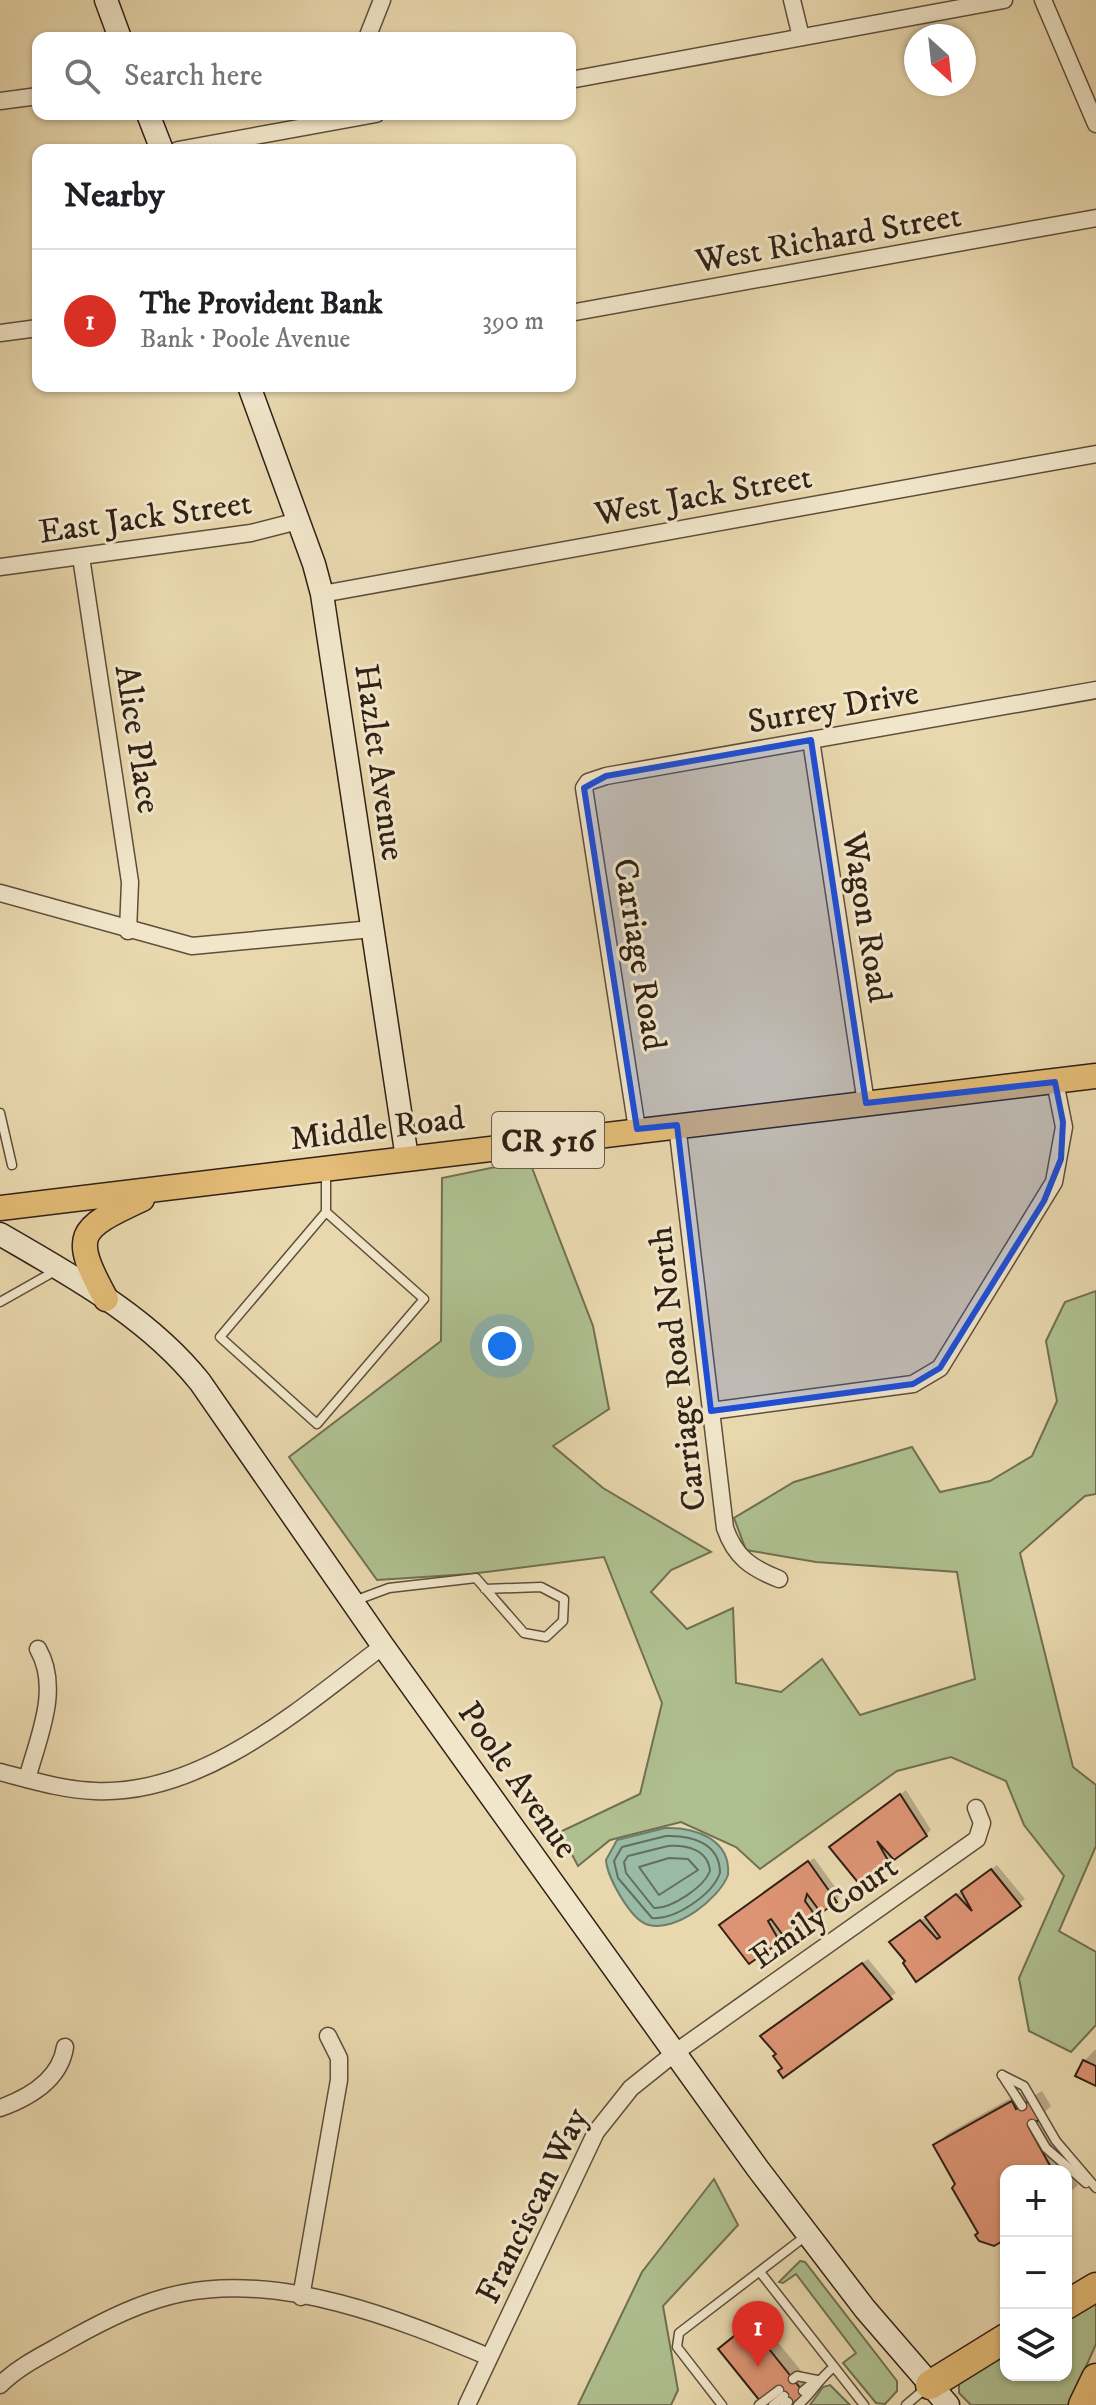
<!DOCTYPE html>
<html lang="en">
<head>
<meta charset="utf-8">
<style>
	:root { --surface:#fff; --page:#f2f2f2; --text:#202124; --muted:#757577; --line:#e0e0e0; --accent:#d93025 }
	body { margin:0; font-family:"IM FELL DW Pica",serif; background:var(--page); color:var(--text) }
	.controls { position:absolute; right:24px; bottom:24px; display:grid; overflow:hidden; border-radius:16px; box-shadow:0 2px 6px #0004 }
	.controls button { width:72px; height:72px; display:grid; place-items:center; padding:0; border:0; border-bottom:2px solid var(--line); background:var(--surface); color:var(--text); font:40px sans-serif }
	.compass { position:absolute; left:904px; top:24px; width:72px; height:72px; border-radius:50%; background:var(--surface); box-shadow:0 2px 6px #0004; rotate:153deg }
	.you { position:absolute; left:502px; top:1346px; width:28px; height:28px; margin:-20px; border:6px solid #fff; border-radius:50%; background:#1a73e8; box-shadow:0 0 0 12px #1a73e833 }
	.badge { display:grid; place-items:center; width:52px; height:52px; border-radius:50%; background:var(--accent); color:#fff; font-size:26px; font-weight:700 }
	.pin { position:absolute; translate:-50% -66px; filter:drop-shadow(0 2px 4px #0008) }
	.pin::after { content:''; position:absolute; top:42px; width:28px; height:24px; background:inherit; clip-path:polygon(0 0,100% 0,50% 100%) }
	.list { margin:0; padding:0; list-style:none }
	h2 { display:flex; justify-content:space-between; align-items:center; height:104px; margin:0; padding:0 32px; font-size:34px }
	h2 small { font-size:26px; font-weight:400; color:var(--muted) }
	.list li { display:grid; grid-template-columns:52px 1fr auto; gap:24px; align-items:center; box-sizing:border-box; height:144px; padding:0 32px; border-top:2px solid var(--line) }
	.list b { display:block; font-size:30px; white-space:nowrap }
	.list p { margin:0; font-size:26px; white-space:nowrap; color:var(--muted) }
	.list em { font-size:26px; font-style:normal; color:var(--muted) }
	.icon { flex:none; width:44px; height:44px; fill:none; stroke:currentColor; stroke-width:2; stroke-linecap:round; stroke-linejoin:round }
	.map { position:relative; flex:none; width:1096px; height:2405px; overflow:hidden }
	.search { position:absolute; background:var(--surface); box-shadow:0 2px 6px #0004; left:32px; top:32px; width:544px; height:88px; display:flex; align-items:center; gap:20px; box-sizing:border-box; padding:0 28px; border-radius:16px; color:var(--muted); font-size:30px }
	.panel { position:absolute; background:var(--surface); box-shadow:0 2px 6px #0004; left:32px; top:144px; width:544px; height:248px; border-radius:16px }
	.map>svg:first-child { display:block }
	.green { fill:#afc090; stroke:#707052; stroke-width:2 }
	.water { fill:#99bba5; stroke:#6f7d6b; stroke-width:2 }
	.shadow { fill:#0003 }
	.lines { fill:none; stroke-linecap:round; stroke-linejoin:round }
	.shore { stroke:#646e5d; stroke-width:2 }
	.building { fill:#dd9474; stroke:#302015; stroke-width:2 }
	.lane-casing { stroke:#5e4e3b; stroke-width:11 }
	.street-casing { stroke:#5e4e3b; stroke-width:19 }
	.secondary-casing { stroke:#302015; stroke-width:25 }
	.primary-casing { stroke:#302015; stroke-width:27 }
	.highway-casing { stroke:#302015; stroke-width:31 }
	.lane { stroke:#f1e6ca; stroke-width:8 }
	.street { stroke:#f1e6ca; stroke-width:16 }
	.secondary { stroke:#f1e6ca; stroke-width:22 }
	.primary { stroke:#e4bc77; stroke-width:24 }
	.highway { stroke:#e4bc77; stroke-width:28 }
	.marked { fill:#1d4ed8; fill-opacity:0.2; stroke:#1d4ed8; stroke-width:6; stroke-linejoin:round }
	.labels { text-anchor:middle; stroke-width:6; stroke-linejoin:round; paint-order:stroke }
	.shield { fill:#f1e6ca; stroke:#6a5b4b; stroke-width:2 }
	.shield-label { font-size:32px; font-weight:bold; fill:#302015 }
	.street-label { font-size:34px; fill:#302015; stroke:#f1e6ca }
</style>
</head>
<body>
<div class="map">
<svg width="1096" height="2405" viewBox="0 0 1096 2405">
	<rect width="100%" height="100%" fill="#e9d8ae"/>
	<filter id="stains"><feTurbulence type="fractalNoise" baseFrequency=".0025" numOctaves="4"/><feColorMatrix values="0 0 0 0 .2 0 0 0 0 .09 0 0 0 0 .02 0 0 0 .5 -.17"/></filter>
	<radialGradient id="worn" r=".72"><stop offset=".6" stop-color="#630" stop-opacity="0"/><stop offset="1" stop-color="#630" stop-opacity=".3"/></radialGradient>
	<g class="green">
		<path d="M529 1160 593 1326 609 1409 553 1446 603 1488 711 1552 671 1570 651 1592 687 1629 733 1608 736 1683 781 1692 822 1659 860 1715 975 1679 957 1572 816 1562 746 1550 734 1518 794 1482 912 1447 940 1492 990 1481 1032 1456 1057 1401 1046 1341 1065 1302 1096 1291V1494L1085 1496 1020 1553 1073 1767 1096 1785V1846L1059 1931 1096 1952V2025L1071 2052 1029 2031 1019 1978 1064 1876 1024 1825 1006 1781 951 1757 897 1771 760 1869 736 1847 681 1822 610 1840 578 1866 560 1832 640 1794 662 1703 604 1557 470 1574 377 1580 289 1457 441 1341 442 1178Z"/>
		<path d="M714 2179 738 2225 663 2306 678 2390 671 2405H578L642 2272Z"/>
		<path d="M800 2261 805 2262 897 2381V2391L885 2404 876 2403 843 2363 856 2353 796 2274 783 2283 779 2282Z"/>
		<path d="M1096 2299V2344L1069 2405H971L959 2393V2383L1006 2347V2375H1066V2315Z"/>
		<path d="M830 2385 850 2405H810L823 2387Z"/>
	</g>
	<path class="water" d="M665 1828C695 1827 731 1839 728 1875 719 1899 676 1932 649 1925 631 1921 607 1877 606 1860L617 1840Z"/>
	<g class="shadow">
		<path d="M906 1790 931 1830 926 1835 888 1862 837 1842Z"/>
		<path d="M814 1858 841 1895 836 1900 821 1911 819 1908 779 1941 727 1921Z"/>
		<path d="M997 1865 1025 1899 917 1979 897 1938Z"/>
		<path d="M868 1959 896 1993 784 2068 767 2031Z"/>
		<path d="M1095 2050H1096V2084L1084 2061Z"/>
		<path d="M1023 2091 1028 2099 1042 2091 1051 2106 1040 2117 1078 2185 1066 2196V2171H1006V2237L980 2232 936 2146 947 2134Z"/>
		<path d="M758 2318 812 2384 804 2392 777 2385 729 2341Z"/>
	</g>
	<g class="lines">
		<g class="shore">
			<path d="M666 1836C691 1835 720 1843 720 1873 712 1895 675 1920 652 1918L618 1878 614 1861 622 1847Z"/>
			<path d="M668 1846C686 1845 708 1849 710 1871 704 1887 671 1909 654 1908L626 1873 624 1862 628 1856Z"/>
			<path d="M669 1858 688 1859 698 1870 659 1895 639 1867Z"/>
		</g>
	</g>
	<g class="building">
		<path d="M900 1794 927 1836 894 1860 877 1841 890 1864 860 1885 829 1847Z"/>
		<path d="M808 1861 837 1902 821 1913 807 1894 805 1901 815 1915 785 1938 771 1919 768 1921 780 1942 749 1964 719 1925Z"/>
		<path d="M991 1869 1021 1906 916 1982 903 1963 905 1961 889 1942 920 1920 937 1939 940 1937 925 1917 956 1894 972 1911 961 1891Z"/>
		<path d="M862 1963 892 1999 783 2078 778 2071 782 2068 773 2056 776 2054 760 2036Z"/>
		<path d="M1083 2060 1096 2066V2086L1075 2076Z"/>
		<path d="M1031 2100 1041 2119 1028 2126 1053 2171H1006V2239L994 2246 979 2241 975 2235 978 2233 952 2188 955 2184 933 2145 1012 2101 1016 2109Z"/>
		<path d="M749 2324 805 2394 791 2405 777 2387 760 2401 718 2349Z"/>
	</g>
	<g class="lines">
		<defs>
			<g id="lane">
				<path d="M0 1113 12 1165"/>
				<path d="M326 1212 424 1299 317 1424 220 1337 326 1212V1171"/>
				<path d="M0 1302 55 1271"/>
				<path d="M354 1601 389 1588 476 1578 524 1633 546 1637 563 1621 564 1599 541 1587 485 1589"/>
				<path d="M1002 2075 1024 2086 1056 2141 1096 2188"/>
				<path d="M1002 2075 1022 2106"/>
				<path d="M1032 2124 1046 2148 1086 2183"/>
				<path d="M760 2272 864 2405"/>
				<path d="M793 2379 797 2376 817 2380"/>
				<path d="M803 2391 816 2380"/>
				<path d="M722 2405 677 2347 679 2333 807 2235"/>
				<path d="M759 2405 779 2390"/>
				<path d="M773 2405 784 2396"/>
				<path d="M784 2405 788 2402"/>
				<path d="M798 2405C813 2393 818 2379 834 2367"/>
				<path d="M906 2405 926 2388"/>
			</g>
			<g id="street">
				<path d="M792 0 801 37"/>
				<path d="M1043 0 1096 124"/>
				<path d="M367 38 382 0"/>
				<path d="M570 80 1004 0"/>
				<path d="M0 101 38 96"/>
				<path d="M178 150 376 114"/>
				<path d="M570 313 1096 218"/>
				<path d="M0 333 38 328"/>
				<path d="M81 557 130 882 128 931"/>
				<path d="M0 567 251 533 298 521"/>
				<path d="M322 594 1096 454"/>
				<path d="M811 740 866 1103"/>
				<path d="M0 893 192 946 372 929"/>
				<path d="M677 1125 725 1528C735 1557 751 1568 779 1579"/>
				<path d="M637 1129 584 788 588 782 606 776 1096 690"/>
				<path d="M711 1411 913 1384 940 1368 1054 1182 1064 1127 1055 1082"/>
				<path d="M0 1772C31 1780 63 1790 95 1791 203 1796 302 1707 383 1646"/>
				<path d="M27 1779C38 1738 61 1689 38 1649"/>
				<path d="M0 2108C28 2098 60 2080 65 2047"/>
				<path d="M301 2297 339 2080V2058L328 2036"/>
				<path d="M0 2385C20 2365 47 2353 71 2339 107 2319 143 2301 183 2293 283 2273 399 2319 489 2357"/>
				<path d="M467 2405 596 2132 631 2088 676 2052 977 1839 982 1823 976 1808"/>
			</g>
			<g id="secondary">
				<path d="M106 0 120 38"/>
				<path d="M148 114 162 150"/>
				<path d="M249 386 314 564 322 594 407 1158"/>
				<path d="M0 1234C72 1276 147 1316 200 1382L383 1646 758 2169 865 2309 948 2405"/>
			</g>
			<g id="primary">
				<path d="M0 1208 1096 1076"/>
				<path d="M106 1299C71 1235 77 1229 142 1199"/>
			</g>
			<g id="highway">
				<path d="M1066 2305 1096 2287"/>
				<path d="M930 2385 1006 2338"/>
				<path d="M1083 2405 1096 2378"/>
			</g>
		</defs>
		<use href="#lane" class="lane-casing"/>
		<use href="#street" class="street-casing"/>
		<use href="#secondary" class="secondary-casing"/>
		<use href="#primary" class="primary-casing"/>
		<use href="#highway" class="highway-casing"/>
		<use href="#lane" class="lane"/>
		<use href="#street" class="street"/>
		<use href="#secondary" class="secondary"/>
		<use href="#primary" class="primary"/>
		<use href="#highway" class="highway"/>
	</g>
	<path class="marked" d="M811 740 866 1103 1055 1082 1063 1122 1061 1159 1044 1201 940 1368 913 1384 711 1411 677 1125 637 1129 584 788 606 776Z"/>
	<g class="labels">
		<rect class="shield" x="492" y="1112" width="112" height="56" rx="6"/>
		<g class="shield-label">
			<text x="548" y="1151">CR 516</text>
		</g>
		<g class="street-label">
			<text transform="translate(828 237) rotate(-10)" y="12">West Richard Street</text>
			<text transform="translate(703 494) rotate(-10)" y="12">West Jack Street</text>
			<text transform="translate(145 516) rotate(-8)" y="12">East Jack Street</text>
			<text transform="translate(833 706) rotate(-10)" y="12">Surrey Drive</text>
			<text transform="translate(139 739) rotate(81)" y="12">Alice Place</text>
			<text transform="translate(381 762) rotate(82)" y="12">Hazlet Avenue</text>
			<text transform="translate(868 917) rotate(81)" y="12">Wagon Road</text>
			<text transform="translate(641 954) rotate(81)" y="12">Carriage Road</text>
			<text transform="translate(377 1127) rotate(-7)" y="12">Middle Road</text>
			<text transform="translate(676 1369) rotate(-97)" y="12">Carriage Road North</text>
			<text transform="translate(519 1779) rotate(55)" y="12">Poole Avenue</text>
			<text transform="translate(823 1911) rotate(-35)" y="12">Emily Court</text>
			<text transform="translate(531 2205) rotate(-64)" y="12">Franciscan Way</text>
		</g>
	</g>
	<rect width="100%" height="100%" filter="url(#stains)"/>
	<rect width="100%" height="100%" fill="url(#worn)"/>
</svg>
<div class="controls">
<button>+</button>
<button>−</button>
<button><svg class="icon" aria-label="layers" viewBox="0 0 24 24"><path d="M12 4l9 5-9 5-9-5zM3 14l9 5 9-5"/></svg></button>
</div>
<svg class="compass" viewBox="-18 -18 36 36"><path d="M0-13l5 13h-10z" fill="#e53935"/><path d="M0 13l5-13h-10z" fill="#757577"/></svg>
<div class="you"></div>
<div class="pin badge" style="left:758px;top:2367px">1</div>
<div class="search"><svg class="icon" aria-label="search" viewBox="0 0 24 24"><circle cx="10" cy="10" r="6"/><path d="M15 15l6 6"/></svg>Search here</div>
<section class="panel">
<h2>Nearby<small></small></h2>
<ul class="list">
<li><span class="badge">1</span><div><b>The Provident Bank</b><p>Bank · Poole Avenue</p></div><em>390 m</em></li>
</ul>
</section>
</div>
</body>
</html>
